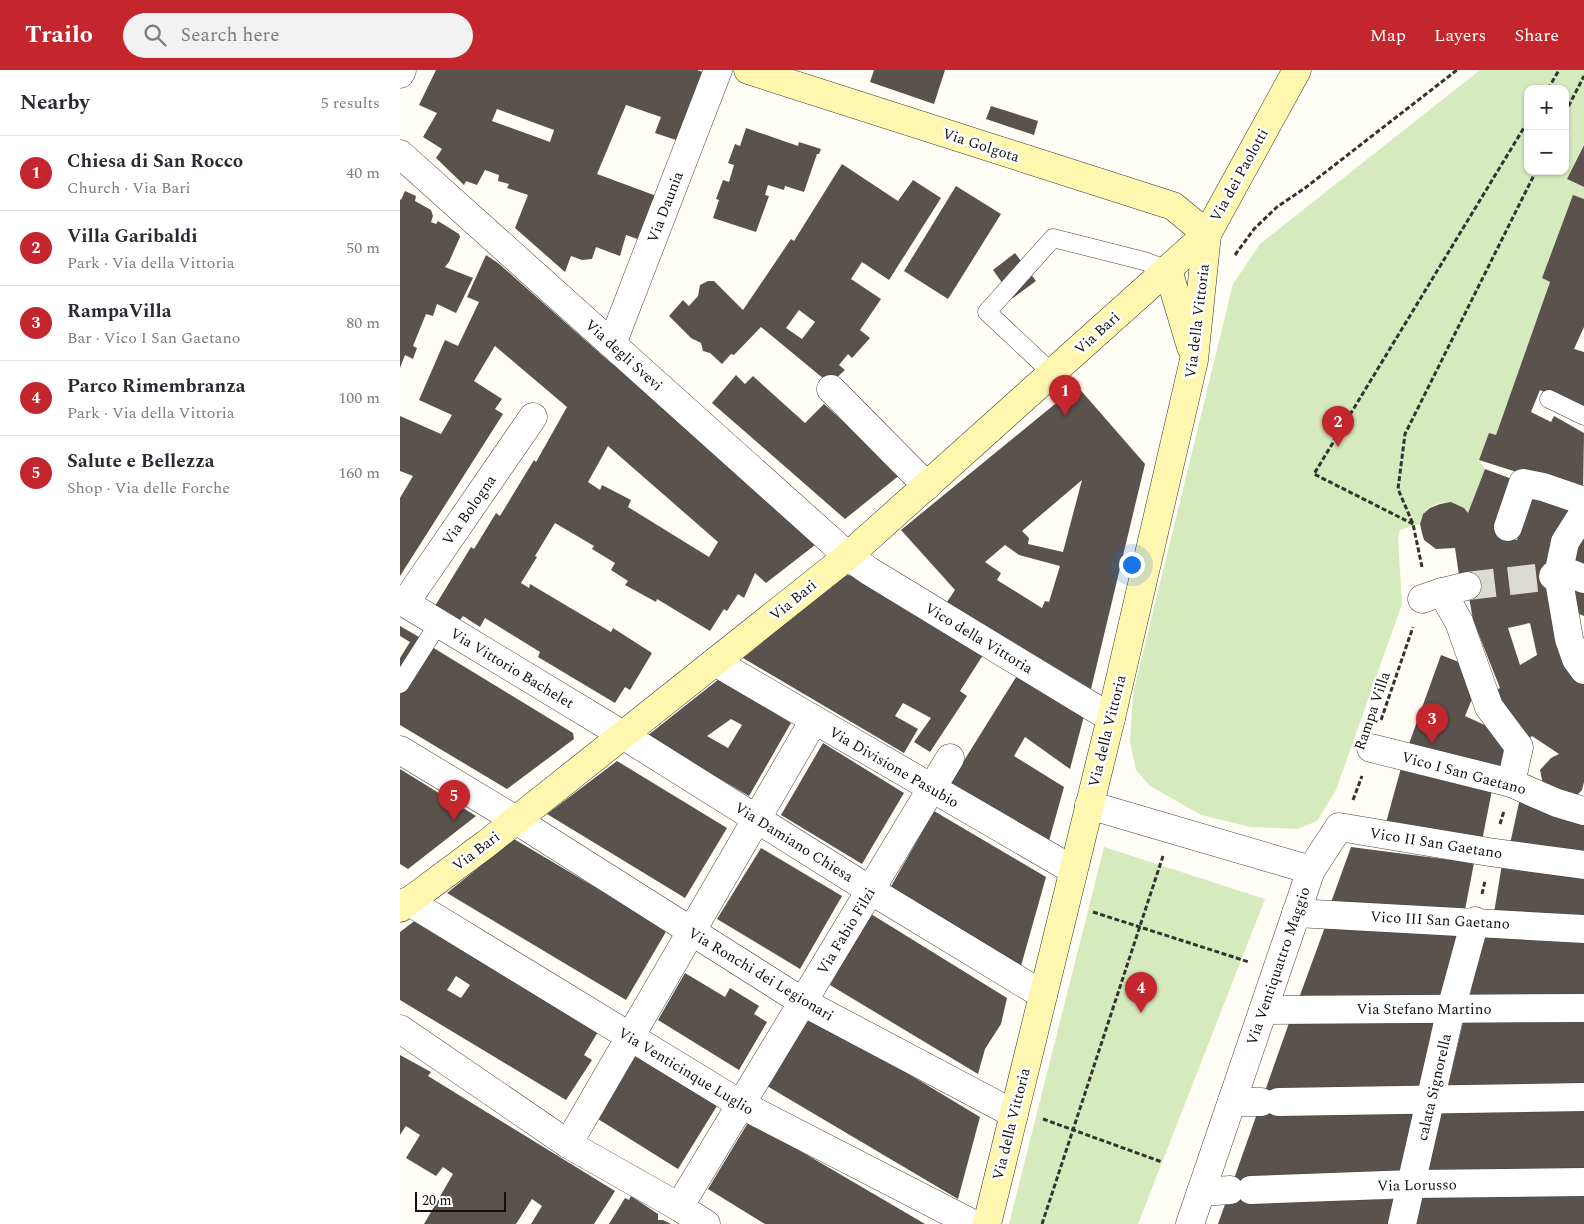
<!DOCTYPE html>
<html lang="en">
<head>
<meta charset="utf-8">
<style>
	:root { --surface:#fff; --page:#f2f2f3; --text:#2b2b33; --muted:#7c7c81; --line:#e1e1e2; --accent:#c4262e }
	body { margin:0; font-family:Spectral,serif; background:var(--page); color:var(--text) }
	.controls { position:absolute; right:15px; top:15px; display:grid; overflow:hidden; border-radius:10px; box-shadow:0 1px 4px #0004 }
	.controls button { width:45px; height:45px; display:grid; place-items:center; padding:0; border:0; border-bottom:1px solid var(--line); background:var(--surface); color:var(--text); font:25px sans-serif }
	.scale { position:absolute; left:15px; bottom:12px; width:91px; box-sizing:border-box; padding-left:5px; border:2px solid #111; border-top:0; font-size:14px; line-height:18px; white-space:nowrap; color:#111; -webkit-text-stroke:4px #fff; paint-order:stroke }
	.you { position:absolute; left:731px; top:494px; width:18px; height:18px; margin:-12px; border:4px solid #fff; border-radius:50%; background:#1a73e8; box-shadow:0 0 0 8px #1a73e833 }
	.badge { display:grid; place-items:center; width:32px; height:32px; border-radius:50%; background:var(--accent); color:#fff; font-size:16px; font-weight:700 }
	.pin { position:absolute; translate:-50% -41px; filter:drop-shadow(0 1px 2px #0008) }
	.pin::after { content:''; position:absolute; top:26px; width:18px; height:15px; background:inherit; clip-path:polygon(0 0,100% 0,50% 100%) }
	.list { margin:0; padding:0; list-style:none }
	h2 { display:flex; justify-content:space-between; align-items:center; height:65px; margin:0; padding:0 20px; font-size:21px }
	h2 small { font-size:16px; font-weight:400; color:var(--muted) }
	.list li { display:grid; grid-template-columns:32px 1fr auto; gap:15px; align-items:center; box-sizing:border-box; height:75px; padding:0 20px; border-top:1px solid var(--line) }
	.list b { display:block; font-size:19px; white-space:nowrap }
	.list p { margin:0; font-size:16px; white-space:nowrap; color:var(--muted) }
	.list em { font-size:16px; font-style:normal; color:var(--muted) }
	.icon { flex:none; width:28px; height:28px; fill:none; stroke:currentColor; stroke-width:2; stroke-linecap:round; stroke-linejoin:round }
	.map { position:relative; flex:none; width:1184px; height:1154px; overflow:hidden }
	header { display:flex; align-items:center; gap:30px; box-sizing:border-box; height:70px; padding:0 25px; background:var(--accent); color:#fff }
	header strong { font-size:24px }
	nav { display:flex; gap:28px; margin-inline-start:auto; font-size:18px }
	.search { width:350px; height:45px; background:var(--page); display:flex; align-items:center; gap:12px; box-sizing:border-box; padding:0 18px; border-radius:28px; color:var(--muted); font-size:19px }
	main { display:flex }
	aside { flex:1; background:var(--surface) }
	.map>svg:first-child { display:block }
	.green { fill:#d5ebbd; fill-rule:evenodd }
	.building { fill:#5a524d; fill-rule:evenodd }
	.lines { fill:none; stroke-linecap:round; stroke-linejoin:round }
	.street-tunnel { stroke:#dbdad3; stroke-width:28; stroke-dasharray:28 14; stroke-linecap:butt }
	.lane-casing { stroke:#444; stroke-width:19 }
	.street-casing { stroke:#444; stroke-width:29 }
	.secondary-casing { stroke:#333; stroke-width:29 }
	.path { stroke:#333; stroke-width:3; stroke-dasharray:5 2.5; stroke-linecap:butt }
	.lane { stroke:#fff; stroke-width:18 }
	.street { stroke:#fff; stroke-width:28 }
	.secondary { stroke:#fff6b0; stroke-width:28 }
	.labels { text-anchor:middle; stroke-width:5; stroke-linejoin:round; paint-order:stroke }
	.street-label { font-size:15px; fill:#111; stroke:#fff }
</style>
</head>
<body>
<header>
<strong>Trailo</strong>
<div class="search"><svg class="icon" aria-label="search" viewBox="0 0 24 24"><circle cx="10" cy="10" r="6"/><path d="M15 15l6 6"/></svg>Search here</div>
<nav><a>Map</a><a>Layers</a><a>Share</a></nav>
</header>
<main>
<aside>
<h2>Nearby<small>5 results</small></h2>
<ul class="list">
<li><span class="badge">1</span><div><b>Chiesa di San Rocco</b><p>Church · Via Bari</p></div><em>40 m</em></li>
<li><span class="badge">2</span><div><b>Villa Garibaldi</b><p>Park · Via della Vittoria</p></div><em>50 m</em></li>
<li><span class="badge">3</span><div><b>RampaVilla</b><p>Bar · Vico I San Gaetano</p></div><em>80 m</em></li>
<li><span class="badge">4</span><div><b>Parco Rimembranza</b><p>Park · Via della Vittoria</p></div><em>100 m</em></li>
<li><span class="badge">5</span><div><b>Salute e Bellezza</b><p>Shop · Via delle Forche</p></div><em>160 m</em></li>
</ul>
</aside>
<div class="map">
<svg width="1184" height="1154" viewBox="0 0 1184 1154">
	<rect width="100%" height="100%" fill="#fffdf5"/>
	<g class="green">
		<path d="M1080 0H1184V73L1167 109 1184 117V129L1173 126 1142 208 1150 212 1096 365 1089 364 1079 390 1085 399 1068 443C1056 431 1036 428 1024 443 1021 446 1021 451 1020 454L1000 460 998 467 1002 534 936 720 917 751 898 759 850 757 801 745 750 716 736 700 730 671 733 624 833 214 860 174ZM1128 19H1165V101H1128Z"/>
		<path d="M704 777 865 829 738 1154H609Z"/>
	</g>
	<g class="building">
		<path d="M36 0H297L308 4 282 72 255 63 261 47 226 35 197 104 262 128 246 172 226 165 220 186 196 177 192 189 182 190 171 186 165 202 115 158 128 125 107 118 109 114 98 111 99 105 85 100 77 115 66 111 64 115 36 88 42 79 23 67 37 43 19 35ZM97 39 154 60 150 72 92 51Z"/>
		<path d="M474 0H545L534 34 470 12Z"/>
		<path d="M591 36 638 51 634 65 586 49Z"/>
		<path d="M346 58 398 76 399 72 421 79 419 84H417L404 122 385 116 384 120 368 115 365 125 369 126 356 162 313 148 319 130 316 129 323 110 329 112 334 95 328 93 335 74 340 76Z"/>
		<path d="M1184 75V117L1167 109Z"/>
		<path d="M442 94 498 131 513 110 541 128 489 210 462 192 451 209 481 229 460 260 470 268 452 288 448 284 439 295 445 300 430 314 361 257 334 285 331 284 322 294 310 283 303 281 301 273 291 268 269 246 283 230 289 236 298 226 300 215 308 211H314L343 240 391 169 394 171ZM399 240 415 252 402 269 386 258Z"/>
		<path d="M556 116 601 144 548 229 504 201Z"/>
		<path d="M5 121 16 126 15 131 31 140 33 146 31 152 36 154 38 151 59 164 60 167 49 192 45 197 73 208 56 243 37 234 33 246 26 244 13 276 17 278 13 289 5 285 0 298V129L1 130Z"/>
		<path d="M1173 125 1184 129V257L1174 279 1184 282V340L1140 320 1131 342 1151 352 1154 346 1184 363 1183 423 1079 390 1089 363 1096 365 1150 212 1142 208Z"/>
		<path d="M615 183 636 211 613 228 593 200Z"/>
		<path d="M86 185 98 193 211 293 215 290 258 328 255 331 415 475 366 513 355 503 344 528 338 524 327 541 324 539 310 561 257 529 256 532 225 515 228 511 211 500 215 493 192 479 194 476 155 453 135 486 137 487 121 513 129 518 130 514 211 562 213 558 252 583 230 620 225 617 215 633 138 587 140 582 85 548 80 557 63 546 60 550 35 536 71 477 74 479 96 443 100 446 134 390 136 392 167 337 95 276 74 311 102 329 95 339 103 344 0 506V428L13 406 0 401V346L41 364 52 345 19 330 45 270 58 276 79 232 67 227ZM208 376 318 472 309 487 228 437 231 430 202 415 200 420 188 412Z"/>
		<path d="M336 305 345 314 353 306 405 353 424 334 501 404 445 449 312 333Z"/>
		<path d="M677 316 745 394 691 619 547 532 555 520 501 460ZM682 410 663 482 628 474 629 468 622 461ZM605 475 619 485 660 496 649 532 645 531 642 538 597 510 601 503 585 492Z"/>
		<path d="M1085 399 1112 409 1095 463 1117 470 1134 424 1176 437 1151 485 1184 608V712L1182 720 1176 726 1144 719 1140 700 1151 688 1159 684 1132 666 1125 671 1090 623 1100 618 1073 550 1067 516 1060 512 1055 478 1036 479 1024 470 1022 463 1020 454 1023 444 1030 438 1040 434 1051 432 1064 438 1068 443ZM1130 553 1137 585 1120 595 1108 558Z"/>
		<path d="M1184 461V500L1169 493Z"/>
		<path d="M448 505 453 506 583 585 560 621 567 626 530 682 514 672 531 648 503 633 495 646 518 659 504 683 343 588 444 506Z"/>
		<path d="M1172 512 1184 517V546L1170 540Z"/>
		<path d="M0 556 33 575 32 577 173 663 174 669 107 719 0 655V624L12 607 0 598V588L10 572 0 566Z"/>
		<path d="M1041 585 1064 594 1077 617 1065 646 1100 662 1109 675 1099 705 1006 682Z"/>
		<path d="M618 604 684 646 670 699 625 667 614 686 664 717 649 771 550 713Z"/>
		<path d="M319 609 391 653 349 726 247 666ZM331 649 342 655 328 678 307 666Z"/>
		<path d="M423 673 504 723 462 794 381 745Z"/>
		<path d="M217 691 327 758 285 828 147 744Z"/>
		<path d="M1001 698 1092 720 1082 771 984 760Z"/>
		<path d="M0 699 76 746 8 799 0 794Z"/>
		<path d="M1120 728 1184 748V784L1110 774Z"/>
		<path d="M534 741 646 807 621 896 490 818Z"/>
		<path d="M114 769 267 860 226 930 47 823Z"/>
		<path d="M951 777 1074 793 1064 845 929 838Z"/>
		<path d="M361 778 442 826 400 899 317 849Z"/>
		<path d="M1102 794 1184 807V849L1094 843Z"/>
		<path d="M471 844 607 928 601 954 585 979 578 1004 430 915Z"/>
		<path d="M17 849 201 957 184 985 192 990 166 1030 0 930V862ZM56 906 70 915 61 928 47 920Z"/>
		<path d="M925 857 1057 866 1045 926 899 928Z"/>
		<path d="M1082 866 1184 870V929H1069Z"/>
		<path d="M285 903 325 927 330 918 359 936 354 944 367 952 339 1000 258 950Z"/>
		<path d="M409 944 580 1047 558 1129 367 1016Z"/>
		<path d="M1184 951V1018L1047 1020 1063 952Z"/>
		<path d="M889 953H1037L1002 1106 847 1133 996 1129 989 1154H818Z"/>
		<path d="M238 982 320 1031 278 1099 198 1049Z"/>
		<path d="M0 985 31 1002 28 1006 215 1121 194 1154H131L142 1136 132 1129 116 1154H24L53 1104 43 1097 36 1106 6 1088 20 1065 6 1056 0 1065Z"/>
		<path d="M1184 1041V1103L1026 1105 1041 1043Z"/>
		<path d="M349 1051 525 1154H365L308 1119Z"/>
		<path d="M1184 1123V1154H1013L1020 1126Z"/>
		<path d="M231 1126 258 1144V1150H263L271 1154H209L225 1128 229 1130Z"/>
	</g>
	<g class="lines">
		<path class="street-tunnel" d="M1067 516 1153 506"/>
		<defs>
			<g id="lane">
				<path d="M652 303 587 242 653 168 744 191 768 200"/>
				<path d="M1149 329 1184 346"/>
				<path d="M0 614 38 554"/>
			</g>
			<g id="street">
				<path d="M0 4 2 0"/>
				<path d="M0 84 448 486 469 501 711 648"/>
				<path d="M212 274 318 0"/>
				<path d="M431 319 527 416"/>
				<path d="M1184 442 1165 472 1158 505 1169 569 1176 589 1184 600"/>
				<path d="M1108 457 1123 413 1143 417 1184 431"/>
				<path d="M1153 506 1172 504 1184 509"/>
				<path d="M1042 522 1067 516"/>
				<path d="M1022 529 1042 522 1059 552 1089 637 1119 677 1111 713"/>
				<path d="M0 530 223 665 470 820 643 925"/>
				<path d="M5 533 133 347"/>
				<path d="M315 592 673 800"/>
				<path d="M971 678 1111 713 1157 733 1184 741"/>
				<path d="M0 680 116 750 403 932 614 1044"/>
				<path d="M689 735 911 800"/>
				<path d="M8 831 342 1035 573 1154"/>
				<path d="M896 843 1184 859"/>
				<path d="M863 940 1184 938"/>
				<path d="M0 959 168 1074 279 1137 306 1154"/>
				<path d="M832 1032H861"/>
				<path d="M878 1032 1184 1027"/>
				<path d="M168 1074 414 650"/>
				<path d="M851 1120 1012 1114 1184 1112"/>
				<path d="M801 1122 830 1120"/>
				<path d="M279 1137 550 688"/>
				<path d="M790 1154 911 800 939 757 1089 782 1184 795"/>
				<path d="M1002 1154 1051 939 1075 851"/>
			</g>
			<g id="secondary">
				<path d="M348 0 773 136 807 164 794 290 711 648 587 1154"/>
				<path d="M768 200 791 277"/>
				<path d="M0 838 86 774 448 486 807 164 897 0"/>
			</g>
		</defs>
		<use href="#lane" class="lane-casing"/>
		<use href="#street" class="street-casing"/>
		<use href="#secondary" class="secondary-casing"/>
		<g class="path">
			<path d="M1148 19 1159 0"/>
			<path d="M1165 43 1184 6"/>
			<path d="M835 185 854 159 877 137 905 118 1057 0"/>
			<path d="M1013 454 914 404 1128 51"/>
			<path d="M1022 497 1013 454 998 419 1005 364 1136 101"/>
			<path d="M981 650 1013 557"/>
			<path d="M953 730 962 706"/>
			<path d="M1100 754 1104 741"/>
			<path d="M1082 824 1085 811"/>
			<path d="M693 842 849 892"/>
			<path d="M643 1049 762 1092"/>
			<path d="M642 1154 763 786"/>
		</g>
		<use href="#lane" class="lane"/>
		<use href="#street" class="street"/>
		<use href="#secondary" class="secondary"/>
	</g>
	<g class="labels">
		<g class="street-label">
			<text transform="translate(581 75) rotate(18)" y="5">Via Golgota</text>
			<text transform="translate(839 105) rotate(-61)" y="5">Via dei Paolotti</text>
			<text transform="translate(265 137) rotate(-69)" y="5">Via Daunia</text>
			<text transform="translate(797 251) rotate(-83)" y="5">Via della Vittoria</text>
			<text transform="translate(697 263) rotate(-42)" y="5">Via Bari</text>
			<text transform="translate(224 285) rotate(42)" y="5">Via degli Svevi</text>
			<text transform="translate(69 440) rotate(-55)" y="5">Via Bologna</text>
			<text transform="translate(393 530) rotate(-39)" y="5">Via Bari</text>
			<text transform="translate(579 568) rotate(31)" y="5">Vico della Vittoria</text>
			<text transform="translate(112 598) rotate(31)" y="5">Via Vittorio Bachelet</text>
			<text transform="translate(972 641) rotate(-71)" y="5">Rampa Villa</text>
			<text transform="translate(707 661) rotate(-76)" y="5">Via della Vittoria</text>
			<text transform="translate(494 697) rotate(30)" y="5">Via Divisione Pasubio</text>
			<text transform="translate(1064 703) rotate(15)" y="5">Vico I San Gaetano</text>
			<text transform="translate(394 772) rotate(32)" y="5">Via Damiano Chiesa</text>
			<text transform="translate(1036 773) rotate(9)" y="5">Vico II San Gaetano</text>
			<text transform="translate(76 781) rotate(-37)" y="5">Via Bari</text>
			<text transform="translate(1040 850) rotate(3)" y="5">Vico III San Gaetano</text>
			<text transform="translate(446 861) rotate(-59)" y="5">Via Fabio Filzi</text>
			<text transform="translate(878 896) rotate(-71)" y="5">Via Ventiquattro Maggio</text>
			<text transform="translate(361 904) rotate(31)" y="5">Via Ronchi dei Legionari</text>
			<text x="1024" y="944">Via Stefano Martino</text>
			<text transform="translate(286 1001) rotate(31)" y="5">Via Venticinque Luglio</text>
			<text transform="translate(1034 1017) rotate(-77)" y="5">calata Signorella</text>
			<text transform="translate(611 1054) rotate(-76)" y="5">Via della Vittoria</text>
			<text transform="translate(1017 1115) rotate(-1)" y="5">Via Lorusso</text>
		</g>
	</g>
</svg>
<div class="controls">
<button>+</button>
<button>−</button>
</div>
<div class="scale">20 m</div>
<div class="you"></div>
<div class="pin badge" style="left:665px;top:346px">1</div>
<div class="pin badge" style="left:938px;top:377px">2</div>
<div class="pin badge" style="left:1032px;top:674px">3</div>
<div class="pin badge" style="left:741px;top:943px">4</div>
<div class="pin badge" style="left:54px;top:751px">5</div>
</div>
</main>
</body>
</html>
